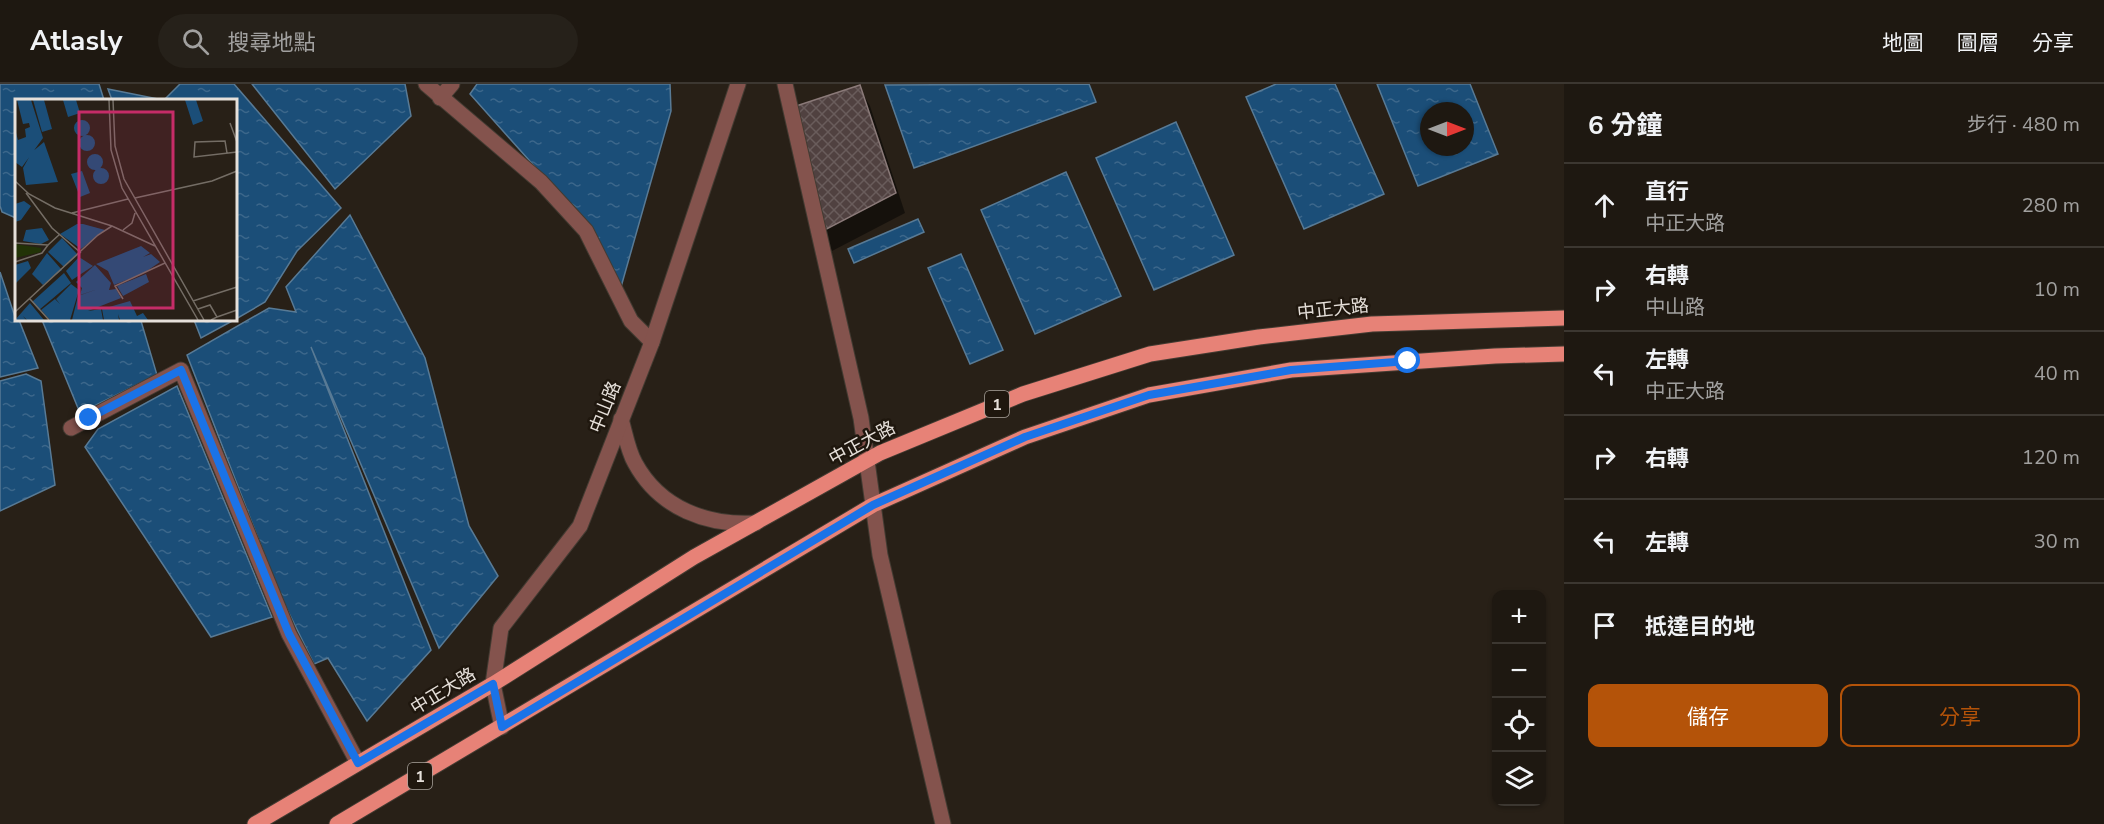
<!DOCTYPE html>
<html lang="zh-TW">
<head>
<meta charset="utf-8">
<style>
	:root { --surface:#1e1811; --page:#26211a; --text:#f1f3f6; --muted:#a1a09f; --line:#3c3731; --accent:#b45309 }
	body { margin:0; font-family:"Nunito Sans","Noto Sans TC",sans-serif; background:var(--page); color:var(--text) }
	.controls { position:absolute; right:18px; bottom:18px; display:grid; overflow:hidden; border-radius:12px; box-shadow:0 2px 4px #0004 }
	.controls button { width:54px; height:54px; display:grid; place-items:center; padding:0; border:0; border-bottom:2px solid var(--line); background:var(--surface); color:var(--text); font:30px sans-serif }
	.compass { position:absolute; left:1420px; top:18px; width:54px; height:54px; border-radius:50%; background:var(--surface); box-shadow:0 2px 4px #0004; rotate:90deg }
	.stop { position:absolute; width:18px; height:18px; margin:-14px; border:4px solid #1a73e8; border-radius:50%; background:#fff }
	.stop.end { background:#1a73e8; border-color:#fff; box-shadow:0 2px 6px #0008 }
	.list { margin:0; padding:0; list-style:none }
	h2 { display:flex; justify-content:space-between; align-items:center; height:78px; margin:0; padding:0 24px; font-size:26px }
	h2 small { font-size:20px; font-weight:400; color:var(--muted) }
	.list li { display:grid; grid-template-columns:39px 1fr auto; gap:18px; align-items:center; box-sizing:border-box; height:84px; padding:0 24px; border-top:2px solid var(--line) }
	.list b { display:block; font-size:22px; white-space:nowrap }
	.list p { margin:0; font-size:20px; white-space:nowrap; color:var(--muted) }
	.list em { font-size:20px; font-style:normal; color:var(--muted) }
	.actions { display:flex; gap:12px; padding:18px 24px }
	.actions a { flex:1; padding:14px 0; border:2px solid var(--accent); border-radius:12px; text-align:center; font-size:21px; color:var(--accent) }
	.actions .main { background:var(--accent); color:#fff }
	.icon { flex:none; width:33px; height:33px; fill:none; stroke:currentColor; stroke-width:2; stroke-linecap:round; stroke-linejoin:round }
	.map { position:relative; flex:none; width:1564px; height:740px; overflow:hidden }
	header { display:flex; align-items:center; gap:36px; box-sizing:border-box; height:84px; padding:0 30px; background:var(--surface); border-bottom:2px solid var(--line) }
	header strong { font-size:28px }
	nav { display:flex; gap:33px; margin-inline-start:auto; font-size:21px }
	.search { width:420px; height:54px; background:var(--page); display:flex; align-items:center; gap:15px; box-sizing:border-box; padding:0 21px; border-radius:33px; color:var(--muted); font-size:22px }
	main { display:flex }
	aside { flex:1; background:var(--surface) }
	.map>svg:first-child { display:block }
	.water { fill:url(#water-ripples); stroke:#587a95; stroke-width:1.5; fill-rule:evenodd }
	.shadow { fill:#0007 }
	.building { fill:url(#building-cross-hatch); stroke:#8b7a79; stroke-width:1.5 }
	.lines { fill:none; stroke-linecap:round; stroke-linejoin:round }
	.minor-casing { stroke:#433b32; stroke-width:17 }
	.major-casing { stroke:#433b32; stroke-width:17 }
	.minor { stroke:#84534d; stroke-width:15 }
	.major { stroke:#e78277; stroke-width:15 }
	.route { stroke:#1a73e8; stroke-width:8 }
	.labels { text-anchor:middle; stroke-width:5; stroke-linejoin:round; paint-order:stroke }
	.shield { fill:#1f170e; stroke:#aaa49d; stroke-width:1.5 }
	.shield-label { font-size:16px; font-weight:bold; fill:#e6e0da }
	.street-label { font-size:18px; fill:#e6e0da; stroke:#1f170e }
	.inset-road { fill:none; stroke:#746d65; stroke-width:1.5 }
	.view { fill:#c62c68; fill-opacity:0.15; stroke:#c62c68; stroke-width:3 }
	.inset-edge { fill:none; stroke:#e6e0da; stroke-width:3 }
</style>
</head>
<body>
<header>
<strong>Atlasly</strong>
<div class="search"><svg class="icon" aria-label="search" viewBox="0 0 24 24"><circle cx="10" cy="10" r="6"/><path d="M15 15l6 6"/></svg>搜尋地點</div>
<nav><a>地圖</a><a>圖層</a><a>分享</a></nav>
</header>
<main>
<div class="map">
<svg width="1564" height="740" viewBox="0 0 1564 740">
	<defs>
		<pattern id="water-ripples" width="26" height="14" patternUnits="userSpaceOnUse" patternTransform="scale(1.5)"><rect width="26" height="14" fill="#1b4e78"/><path d="M2 4q2-2 4 0t4 0M15 11q2-2 4 0t4 0" fill="none" stroke="#3c678b"/></pattern>
		<pattern id="building-cross-hatch" width="8" height="8" patternUnits="userSpaceOnUse" patternTransform="scale(1.5)"><rect width="8" height="8" fill="#504140"/><path d="M0 0l8 8M0 8l8-8" fill="none" stroke="#695c5b"/></pattern>
	</defs>
	<rect width="100%" height="100%" fill="#282017"/>
	<g class="water">
		<path d="M0 0H99L104 16H16V134L2 128 0 122Z"/>
		<path d="M180 0H234L341 124 297 167 265 218 236 235V16H164Z"/>
		<path d="M252 0H405L411 32 335 105Z"/>
		<path d="M477 0H670L671 27 621 203 536 84 470 10Z"/>
		<path d="M1089 0 1096 18 914 84 885 1Z"/>
		<path d="M1276 0H1335L1384 110 1304 145 1246 13Z"/>
		<path d="M1377 0H1470L1498 70 1418 102ZM1429 27H1465V63H1429Z"/>
		<path d="M108 5 163 16H112Z"/>
		<path d="M1176 38 1234 171 1154 206 1096 74Z"/>
		<path d="M1066 88 1121 212 1035 250 981 126Z"/>
		<path d="M350 131 425 274 469 442 498 492 439 564 311 263 431 566 367 637 328 574 314 580 280 511 187 271 269 224 296 228 286 203Z"/>
		<path d="M918 135 924 148 854 179 848 165Z"/>
		<path d="M961 170 1003 266 970 280 928 184Z"/>
		<path d="M0 188 16 236H19L38 284 0 293Z"/>
		<path d="M42 236H144L141 237 157 291 80 329Z"/>
		<path d="M194 236H234L201 254Z"/>
		<path d="M26 290 41 297 55 401 0 427V297Z"/>
		<path d="M177 302 272 533 211 553 85 363 98 345Z"/>
	</g>
	<path class="shadow" d="M859 3 870 22 905 129 832 167 821 149Z"/>
	<path class="building" d="M860 1 896 109 819 149 787 25Z"/>
	<g class="lines">
		<defs>
			<g id="minor">
				<path d="M426 0 541 98 586 147 631 237 652 258"/>
				<path d="M785 0 861 334 880 471 943 740"/>
				<path d="M440 14 452 0"/>
				<path d="M621 335C625 349 628 367 635 379 660 425 708 442 756 439"/>
				<path d="M71 344 181 286 289 550 358 679"/>
				<path d="M502 643 493 600 501 544 580 442 652 258 738 0"/>
			</g>
			<g id="major">
				<path d="M255 740 493 600 694 473 880 369 1023 310 1150 270 1259 253 1372 240 1564 234"/>
				<path d="M337 740 873 421 1025 353 1149 311 1291 286 1495 272 1564 270"/>
			</g>
		</defs>
		<use href="#minor" class="minor-casing"/>
		<use href="#major" class="major-casing"/>
		<use href="#minor" class="minor"/>
		<use href="#major" class="major"/>
	</g>
	<g class="lines">
		<path class="route" d="M89 334 181 286 289 550 358 679 493 600 502 643 873 421 1025 353 1149 311 1291 286 1408 277"/>
	</g>
	<g class="labels">
		<g class="shield">
			<rect x="985" y="307" width="24" height="26" rx="4.5"/>
			<rect x="408" y="679" width="24" height="26" rx="4.5"/>
		</g>
		<g class="shield-label">
			<text x="997" y="326">1</text>
			<text x="420" y="698">1</text>
		</g>
		<g class="street-label">
			<text transform="translate(1333 225) rotate(-6)" y="6">中正大路</text>
			<text transform="translate(605 323) rotate(-68)" y="6">中山路</text>
			<text transform="translate(862 359) rotate(-28)" y="6">中正大路</text>
			<text transform="translate(443 607) rotate(-31)" y="6">中正大路</text>
		</g>
	</g>
	<g transform="translate(15 15)">
		<rect width="222" height="222" fill="#282017"/>
		<path d="M0 145 26 149V153L0 159Z" fill="#223307"/>
		<path d="M2 1H16L28 39 7 68 0 63V30L3 41 11 38 10 30 15 28 14 24 8 25ZM18 1H29L37 30 27 33ZM48 1H61L65 14 53 18ZM170 1H181L188 22 178 26ZM59 29a8 8 0 1 1 16 0a8 8 0 1 1-16 0ZM64 44a8 8 0 1 1 16 0a8 8 0 1 1-16 0ZM29 43 43 83 11 86 8 69 17 53ZM72 63a8 8 0 1 1 16 0a8 8 0 1 1-16 0ZM78 77a8 8 0 1 1 16 0a8 8 0 1 1-16 0ZM67 72 75 94 65 98 56 75ZM9 102 16 107 6 121 0 123V105ZM62 125H68L90 131 66 150 45 135ZM27 129 34 141 26 145 8 142 11 131ZM47 139 63 156 49 168 33 153ZM126 147 135 154 128 158 136 155 145 163 129 174 99 186 93 172 81 165ZM32 154 47 171 28 186 17 175ZM64 158 78 167 57 181 51 172ZM13 162 16 169 0 185V166ZM80 166 96 184 94 191 101 190 106 199 73 212 86 210 88 221H57L63 197 83 190 65 196 67 189 61 183ZM49 174 56 184 24 211 17 203ZM131 175 134 183 108 197 102 187ZM56 185 64 191 55 221H35L26 211 40 200 45 205 41 200ZM115 202 122 217 128 214 133 221H105L103 215 104 221H89L87 210ZM15 204 29 221H12L8 217 11 221H0Z" fill="#1b4e78"/>
		<path class="inset-road" d="M94 1 96 51 107 89 183 221M98 1 100 47 109 80 189 221M215 24 222 43M212 54 210 42 180 43 179 58 222 53M0 82 14 95 40 109 97 127 140 147M11 94 37 129 66 154M120 99 197 82 222 72M57 114 113 100M108 131 117 124 120 114M0 144 33 146 45 135M0 163 27 154 33 146M15 200 34 221M108 200 100 187 150 164M178 202 222 188M183 210 195 206 202 218 196 221M0 213 83 136 97 127M202 218 222 211"/>
		<path class="view" d="M64 13H158V209H64Z"/>
		<rect width="222" height="222" class="inset-edge"/>
	</g>
</svg>
<div class="controls">
<button>+</button>
<button>−</button>
<button><svg class="icon" aria-label="locate" viewBox="0 0 24 24"><circle cx="12" cy="12" r="6"/><path d="M12 2v4M12 18v4M2 12h4M18 12h4"/></svg></button>
<button><svg class="icon" aria-label="layers" viewBox="0 0 24 24"><path d="M12 4l9 5-9 5-9-5zM3 14l9 5 9-5"/></svg></button>
</div>
<svg class="compass" viewBox="-18 -18 36 36"><path d="M0-13l5 13h-10z" fill="#e53935"/><path d="M0 13l5-13h-10z" fill="#a1a09f"/></svg>
<div class="stop" style="left:1408px;top:277px"></div>
<div class="stop end" style="left:89px;top:334px"></div>
</div>
<aside>
<h2>6 分鐘<small>步行 · 480 m</small></h2>
<ul class="list">
<li><svg class="icon" aria-label="ahead" viewBox="0 0 24 24"><path d="M12 20V5M6 11l6-6 6 6"/></svg><div><b>直行</b><p>中正大路</p></div><em>280 m</em></li>
<li><svg class="icon" aria-label="right" viewBox="0 0 24 24"><path d="M7 20v-9h11M14 6l5 5-5 5"/></svg><div><b>右轉</b><p>中山路</p></div><em>10 m</em></li>
<li><svg class="icon" aria-label="left" viewBox="0 0 24 24"><path d="M17 20v-9H6M10 6l-5 5 5 5"/></svg><div><b>左轉</b><p>中正大路</p></div><em>40 m</em></li>
<li><svg class="icon" aria-label="right" viewBox="0 0 24 24"><path d="M7 20v-9h11M14 6l5 5-5 5"/></svg><div><b>右轉</b></div><em>120 m</em></li>
<li><svg class="icon" aria-label="left" viewBox="0 0 24 24"><path d="M17 20v-9H6M10 6l-5 5 5 5"/></svg><div><b>左轉</b></div><em>30 m</em></li>
<li><svg class="icon" aria-label="arrive" viewBox="0 0 24 24"><path d="M6 21V4h12l-3 4 3 4H6"/></svg><div><b>抵達目的地</b></div></li>
</ul>
<div class="actions"><a class="main">儲存</a><a>分享</a></div>
</aside>
</main>
</body>
</html>
